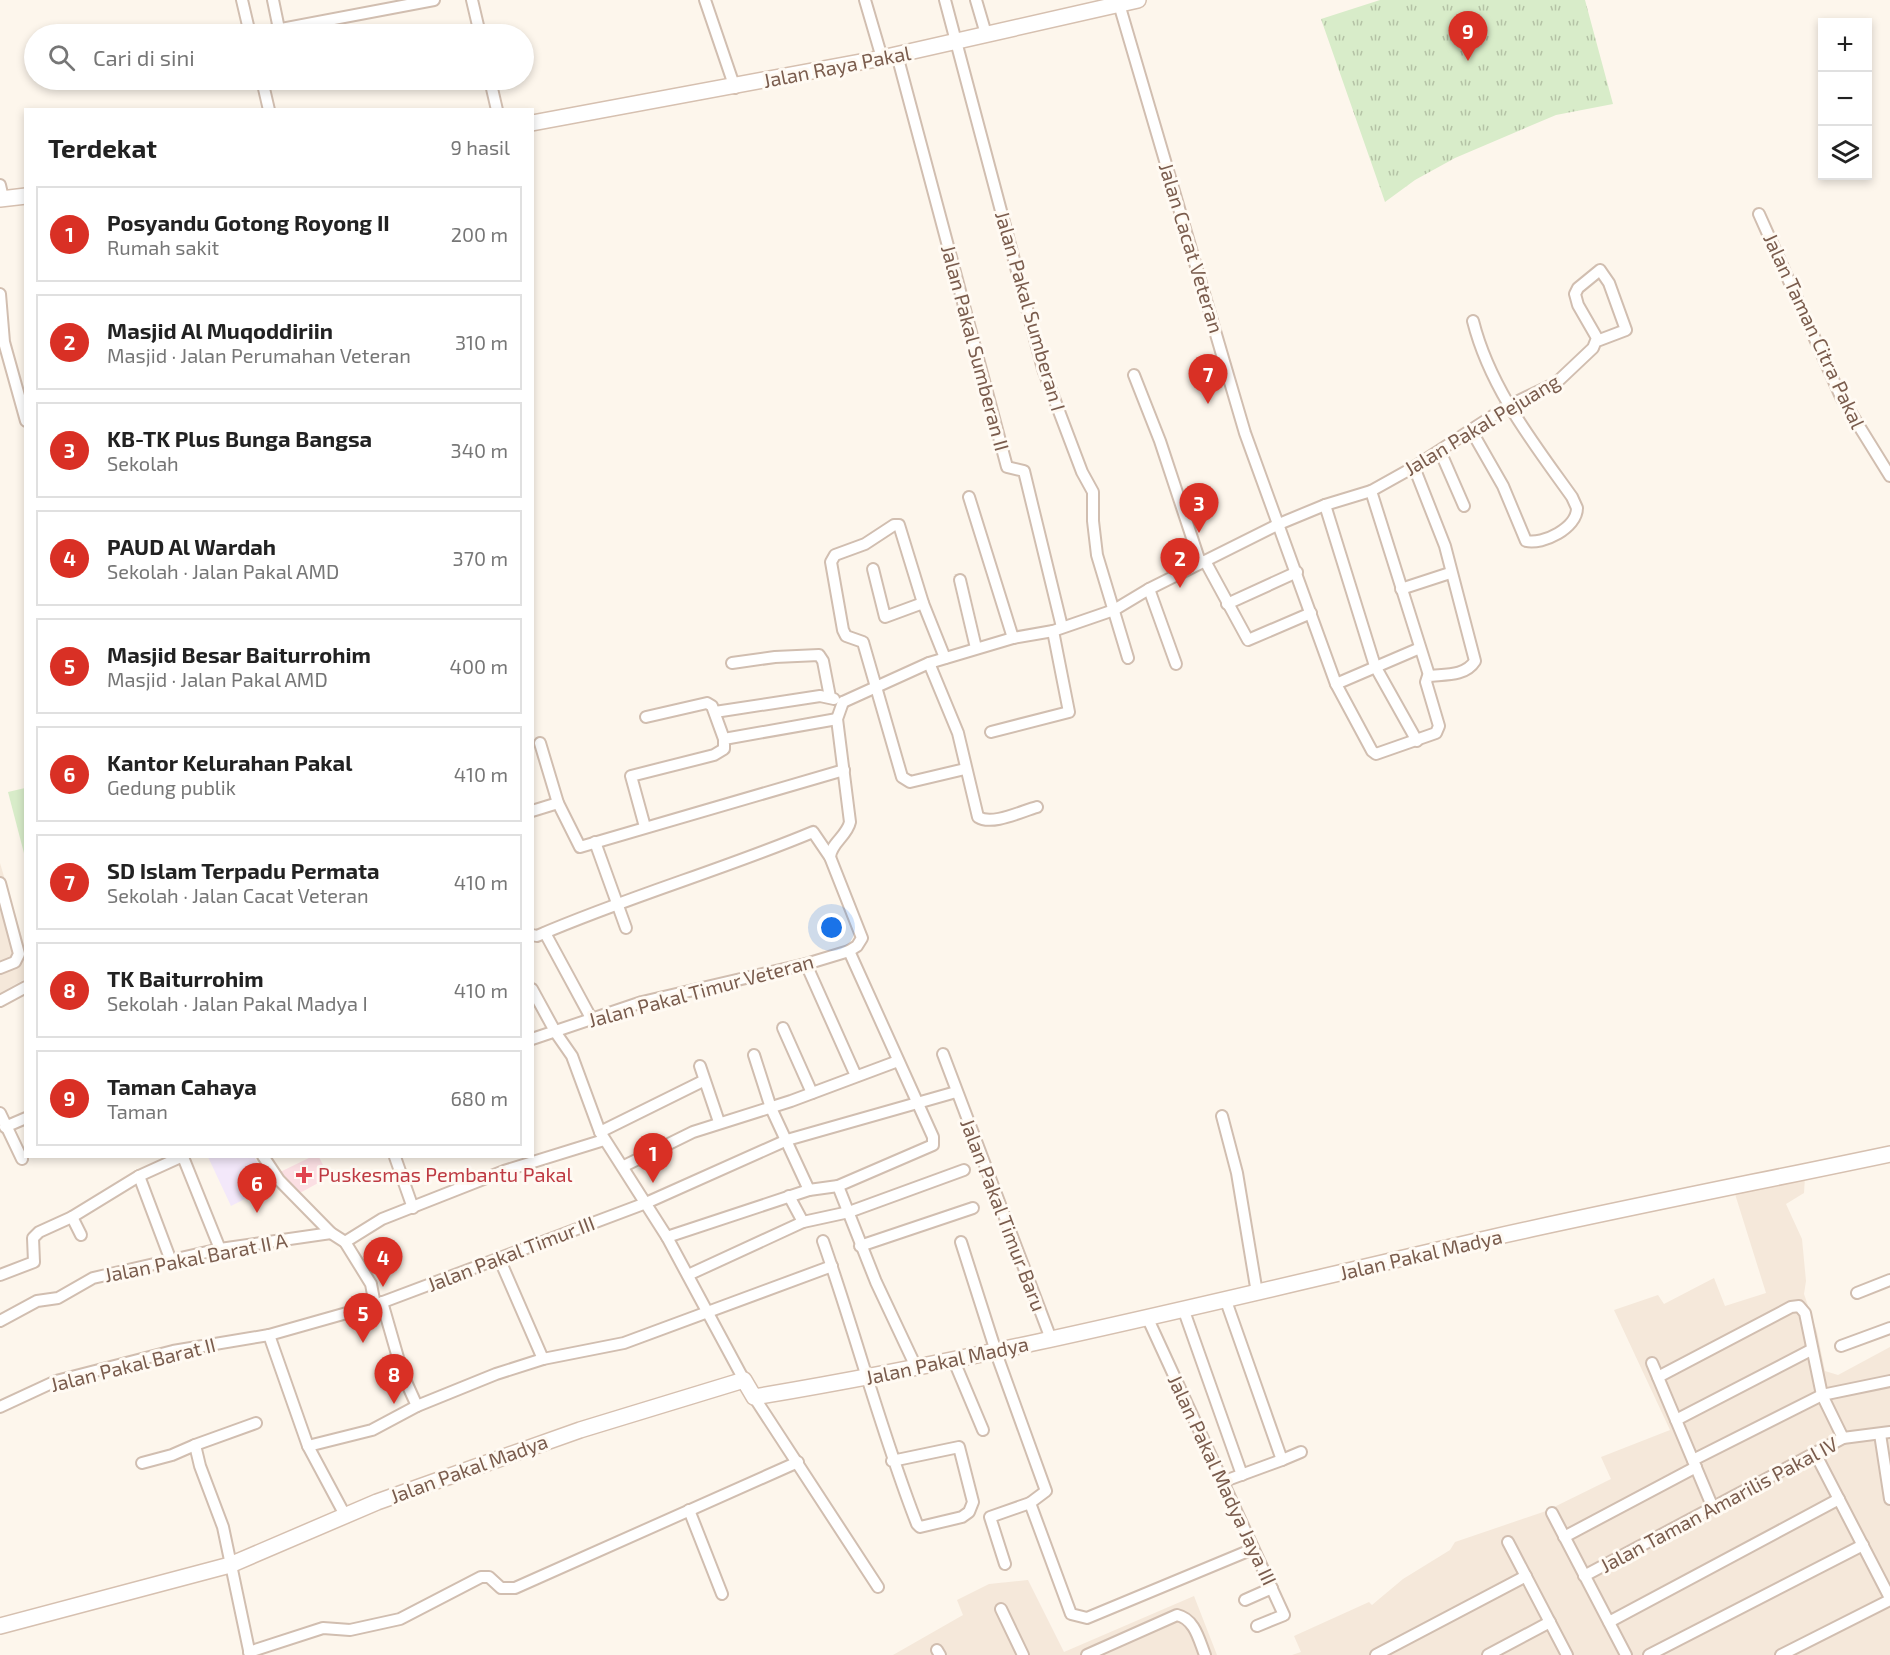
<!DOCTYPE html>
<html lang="id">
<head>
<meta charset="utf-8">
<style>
	:root { --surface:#fff; --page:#f2f2f2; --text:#222; --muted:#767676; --line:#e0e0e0; --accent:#d93025 }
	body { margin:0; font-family:"Exo 2",sans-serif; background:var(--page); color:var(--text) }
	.controls { position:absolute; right:18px; top:18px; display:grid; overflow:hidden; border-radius:0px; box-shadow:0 3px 9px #0003 }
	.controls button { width:54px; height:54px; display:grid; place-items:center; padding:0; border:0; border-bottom:2px solid var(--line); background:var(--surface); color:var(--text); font:30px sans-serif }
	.you { position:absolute; left:832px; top:928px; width:21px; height:21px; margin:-15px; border:4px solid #fff; border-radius:50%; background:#1a73e8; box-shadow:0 0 0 9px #1a73e833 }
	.badge { display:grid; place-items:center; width:39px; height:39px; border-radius:50%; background:var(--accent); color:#fff; font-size:20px; font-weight:700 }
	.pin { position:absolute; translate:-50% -50px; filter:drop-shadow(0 2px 3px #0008) }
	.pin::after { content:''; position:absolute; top:32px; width:21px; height:18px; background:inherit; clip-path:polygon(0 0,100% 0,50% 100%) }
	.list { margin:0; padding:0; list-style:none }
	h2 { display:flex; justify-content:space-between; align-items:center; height:78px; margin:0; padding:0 24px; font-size:26px }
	h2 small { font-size:20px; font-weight:400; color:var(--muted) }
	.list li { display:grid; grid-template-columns:39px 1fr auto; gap:18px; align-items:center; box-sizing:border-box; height:96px; margin:0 12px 12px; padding:0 12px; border:2px solid var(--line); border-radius:0px }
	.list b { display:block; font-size:22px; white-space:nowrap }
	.list p { margin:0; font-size:20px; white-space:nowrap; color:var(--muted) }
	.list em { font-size:20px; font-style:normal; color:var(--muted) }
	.icon { flex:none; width:33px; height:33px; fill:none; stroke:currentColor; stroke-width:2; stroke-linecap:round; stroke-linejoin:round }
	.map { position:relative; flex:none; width:1890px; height:1655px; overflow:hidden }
	.search { position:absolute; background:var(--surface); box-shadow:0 3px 9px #0003; left:24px; top:24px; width:510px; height:66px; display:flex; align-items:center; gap:15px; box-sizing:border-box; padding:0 21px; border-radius:33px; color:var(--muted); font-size:22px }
	.panel { position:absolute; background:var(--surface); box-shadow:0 3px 9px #0003; left:24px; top:108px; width:510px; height:1050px; border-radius:0px }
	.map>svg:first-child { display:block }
	.residential { fill:#f5e8da }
	.education { fill:#f3e8fa }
	.medical { fill:#fbdfe3 }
	.grass { fill:#d8ecc9 }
	.park { fill:url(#park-tufts) }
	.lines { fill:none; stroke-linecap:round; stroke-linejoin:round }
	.street-casing { stroke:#d1beb0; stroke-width:14 }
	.secondary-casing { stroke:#d6c0b0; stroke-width:18 }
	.street { stroke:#fff; stroke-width:10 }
	.secondary { stroke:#fff; stroke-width:15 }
	.health-dot { fill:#e0444e; stroke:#fffaf3; stroke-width:2 }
	.labels { text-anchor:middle; stroke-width:6; stroke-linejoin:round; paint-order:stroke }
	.street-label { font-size:20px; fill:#7a5c4d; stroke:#fffaf3 }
	.health-label { font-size:20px; fill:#be3a42; stroke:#fffaf3; text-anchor:start }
</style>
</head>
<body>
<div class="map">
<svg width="1890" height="1655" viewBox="0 0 1890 1655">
	<defs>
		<pattern id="park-tufts" width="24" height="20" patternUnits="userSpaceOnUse" patternTransform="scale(1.5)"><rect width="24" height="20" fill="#d8ecc9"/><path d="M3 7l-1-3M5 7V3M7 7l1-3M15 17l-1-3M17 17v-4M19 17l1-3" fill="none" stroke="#b4c2a5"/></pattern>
	</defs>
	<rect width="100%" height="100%" fill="#fdf6ec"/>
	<g class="residential">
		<path d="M0 863 26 951 25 979 0 993Z"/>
		<path d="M1805 1177 1804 1193 1786 1204 1802 1239 1806 1281 1804 1294 1817 1332 1825 1371 1838 1375 1890 1347V1655H1292L1301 1652 1294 1636 1369 1602 1372 1605 1403 1579 1450 1550 1455 1542 1546 1511 1611 1479 1601 1457 1670 1430 1614 1310 1658 1295 1664 1304 1714 1278 1725 1306 1766 1293 1735 1194Z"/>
		<path d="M1028 1580 1064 1652 1194 1596 1217 1655H893L963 1615 957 1600 989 1584Z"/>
	</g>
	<path class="education" d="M208 1157H254L272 1185 231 1206Z"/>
	<path class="medical" d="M311 1157H319L329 1177 298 1194 278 1173Z"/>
	<path class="grass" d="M25 788H26L25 857 8 792Z"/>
	<path class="park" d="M1380 0H1585L1613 104 1556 115 1455 158 1415 180 1385 202 1321 19Z"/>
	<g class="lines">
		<defs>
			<g id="street">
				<path d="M242 0 250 34"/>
				<path d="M273 0 279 29"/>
				<path d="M472 0 480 34"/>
				<path d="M705 0 735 88"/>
				<path d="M865 0 882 58"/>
				<path d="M945 0 1043 369 1082 472 1093 492V521L1097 555 1128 658"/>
				<path d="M976 0 986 34"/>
				<path d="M1119 4 1245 433 1336 684 1372 751 1376 754 1436 733 1439 726 1426 682 1428 676C1443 674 1465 677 1475 661L1445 546 1414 467"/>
				<path d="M254 34 434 0"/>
				<path d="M897 55 1007 467 1024 471 1062 627"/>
				<path d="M262 80 269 110"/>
				<path d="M490 80 497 110"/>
				<path d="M0 185 3 198"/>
				<path d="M1759 214 1841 397 1890 476"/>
				<path d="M0 294 4 342 26 421"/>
				<path d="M1134 375 1160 441 1200 562"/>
				<path d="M1471 430 1503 486 1526 541C1543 545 1577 528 1577 508L1572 497C1532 441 1490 388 1473 321"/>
				<path d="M1440 451 1464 506"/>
				<path d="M1371 491 1429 675"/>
				<path d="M969 497 1013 638"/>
				<path d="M1325 505 1375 666 1417 741"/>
				<path d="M1205 561 1248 640 1311 613"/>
				<path d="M873 569 885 617 923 603"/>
				<path d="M960 580 976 648"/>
				<path d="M1149 589 1176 664"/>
				<path d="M1401 589 1450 573"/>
				<path d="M1227 604 1297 572"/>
				<path d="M945 658 923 603 899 525H894L865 544 835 555 831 562 843 630 846 636 863 642 902 777 910 782 965 769"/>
				<path d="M732 663 775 657 819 655 823 661 830 697"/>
				<path d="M929 663 958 733 978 817C992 826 1022 811 1037 807"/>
				<path d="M1336 684 1420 648"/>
				<path d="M843 702 929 663 1013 638 1053 631 1114 610 1149 589 1279 524 1325 505 1371 491 1414 467 1508 406 1556 383 1593 348 1597 338 1578 305 1575 294 1578 288 1600 270 1609 283 1626 330 1597 341"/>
				<path d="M715 712 820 696 834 699"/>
				<path d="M646 717 707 703 712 706 724 739"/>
				<path d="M991 732 1069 712 1053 631"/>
				<path d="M540 743 558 803 580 847 844 770"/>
				<path d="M532 811 558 803"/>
				<path d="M645 827 631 776 714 755 724 749V739L837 719"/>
				<path d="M595 842 626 928"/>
				<path d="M830 857C831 843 847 836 850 822L837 719 843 702"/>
				<path d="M0 883 19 954 15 962 0 968"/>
				<path d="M545 933 591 1018"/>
				<path d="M532 935 537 936C627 897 722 870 813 832L830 857 862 938 857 946 849 951 806 964 642 1002 532 1039"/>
				<path d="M806 964 856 1076"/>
				<path d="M532 989 556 1033 572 1056 600 1132 667 1237 744 1380"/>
				<path d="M0 1001 26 987"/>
				<path d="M783 1028 812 1093"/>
				<path d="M943 1054 1051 1339"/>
				<path d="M754 1055 771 1108 809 1190"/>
				<path d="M700 1066 719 1122"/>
				<path d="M0 1113 22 1159"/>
				<path d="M1222 1116 1237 1173 1257 1293"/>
				<path d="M5 1127 26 1118"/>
				<path d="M600 1132 703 1081"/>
				<path d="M263 1156 279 1180 331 1233 345 1242 371 1284 375 1305"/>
				<path d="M183 1157 220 1249"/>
				<path d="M395 1157 413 1208"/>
				<path d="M624 1166 693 1132 791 1101 898 1061"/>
				<path d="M139 1176 171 1261"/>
				<path d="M838 1186 876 1282 916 1367"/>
				<path d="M72 1217 81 1235"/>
				<path d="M803 1222 849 1212 964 1170"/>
				<path d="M667 1237 809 1190 838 1186 933 1145V1137L849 951"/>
				<path d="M823 1241C856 1335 881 1432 917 1524L920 1527 962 1517 969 1512 973 1502 959 1447 892 1461"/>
				<path d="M345 1242 382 1219 504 1171 604 1140"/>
				<path d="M961 1242 999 1361 1046 1491 1030 1503 1071 1614 1087 1618 1253 1549"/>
				<path d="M860 1246 973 1208"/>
				<path d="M499 1258 543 1359"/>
				<path d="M0 1275 34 1262 33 1238 39 1232 72 1217 139 1176 183 1156"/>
				<path d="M688 1275 803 1222 789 1196"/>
				<path d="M1857 1293 1890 1280"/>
				<path d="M382 1302 403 1375 417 1406"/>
				<path d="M1184 1311 1242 1475"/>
				<path d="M1148 1319 1284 1615 1257 1626"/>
				<path d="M0 1321 37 1301 58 1298 93 1278 220 1249 331 1233"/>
				<path d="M269 1335 308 1446 346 1517"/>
				<path d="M1841 1346 1890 1328"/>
				<path d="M954 1361 983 1430"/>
				<path d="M1652 1363 1713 1508"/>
				<path d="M1658 1377 1791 1307 1799 1306 1805 1313 1822 1395 1843 1438"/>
				<path d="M754 1397 878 1587"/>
				<path d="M0 1407 56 1381 173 1351 269 1335 375 1305 646 1203 787 1140 956 1092"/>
				<path d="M1676 1420 1811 1350"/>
				<path d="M1880 1434 1890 1499"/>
				<path d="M308 1446 372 1430 417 1406 496 1374 543 1359 624 1343 832 1266"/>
				<path d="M1815 1453 1890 1598"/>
				<path d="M1282 1460 1301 1452"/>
				<path d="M1693 1460 1822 1395 1890 1381"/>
				<path d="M142 1463 172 1455 195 1445"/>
				<path d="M1222 1482 1282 1460 1226 1301"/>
				<path d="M689 1510 722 1594"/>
				<path d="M1552 1513 1626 1655"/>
				<path d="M1564 1537 1696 1467"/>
				<path d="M1508 1542 1567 1655"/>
				<path d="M1005 1564 990 1517 1030 1503"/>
				<path d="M1584 1576 1843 1438 1890 1432"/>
				<path d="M1245 1600 1272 1588"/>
				<path d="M1001 1609 1023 1655"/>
				<path d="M1609 1622 1839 1499"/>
				<path d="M937 1650 940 1655"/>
				<path d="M249 1652 323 1628 350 1630 400 1619 481 1577H489L501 1588H515L798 1462"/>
				<path d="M250 1655 223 1527 200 1466 195 1445 256 1423"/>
				<path d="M1087 1655 1177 1615C1195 1619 1199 1640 1205 1655"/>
				<path d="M1376 1655 1526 1576"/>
				<path d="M1488 1655 1550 1622"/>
				<path d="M1649 1655 1863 1545"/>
				<path d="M1781 1655 1890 1600"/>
			</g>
			<g id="secondary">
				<path d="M532 123 882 58 1138 0"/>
				<path d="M0 199 26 196"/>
				<path d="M0 1626 230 1565 377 1502 580 1430 744 1380 754 1397C1002 1356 1245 1294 1490 1238 1623 1208 1757 1182 1890 1154"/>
			</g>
		</defs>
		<use href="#street" class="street-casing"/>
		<use href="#secondary" class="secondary-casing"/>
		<use href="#street" class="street"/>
		<use href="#secondary" class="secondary"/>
	</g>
	<path class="health-dot" d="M301 1166h6v6h6v6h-6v6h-6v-6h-6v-6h6z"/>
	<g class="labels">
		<g class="street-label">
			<text transform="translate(837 67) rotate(-11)" y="7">Jalan Raya Pakal</text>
			<text transform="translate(1191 248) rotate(73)" y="7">Jalan Cacat Veteran</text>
			<text transform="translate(1030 311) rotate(74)" y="7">Jalan Pakal Sumberan I</text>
			<text transform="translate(1814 331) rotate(65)" y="7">Jalan Taman Citra Pakal</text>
			<text transform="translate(975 348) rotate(75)" y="7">Jalan Pakal Sumberan II</text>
			<text transform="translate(1482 425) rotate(-31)" y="7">Jalan Pakal Pejuang</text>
			<text transform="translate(701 991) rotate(-15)" y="7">Jalan Pakal Timur Veteran</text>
			<text transform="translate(1003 1215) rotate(69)" y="7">Jalan Pakal Timur Baru</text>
			<text transform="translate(511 1254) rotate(-21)" y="7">Jalan Pakal Timur III</text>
			<text transform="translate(1421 1255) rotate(-13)" y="7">Jalan Pakal Madya</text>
			<text transform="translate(196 1258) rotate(-11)" y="7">Jalan Pakal Barat II A</text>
			<text transform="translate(947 1361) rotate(-12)" y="7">Jalan Pakal Madya</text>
			<text transform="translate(133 1365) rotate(-14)" y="7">Jalan Pakal Barat II</text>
			<text transform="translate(469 1469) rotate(-20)" y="7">Jalan Pakal Madya</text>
			<text transform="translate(1222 1480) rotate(65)" y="7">Jalan Pakal Madya Jaya III</text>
			<text transform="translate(1719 1505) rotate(-28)" y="7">Jalan Taman Amarilis Pakal IV</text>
		</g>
		<g class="health-label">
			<text x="318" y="1182">Puskesmas Pembantu Pakal</text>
		</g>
	</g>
</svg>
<div class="controls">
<button>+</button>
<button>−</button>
<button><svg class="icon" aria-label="layers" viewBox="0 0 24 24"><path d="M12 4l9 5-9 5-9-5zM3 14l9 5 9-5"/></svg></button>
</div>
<div class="you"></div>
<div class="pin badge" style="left:653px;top:1183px">1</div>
<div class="pin badge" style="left:1180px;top:588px">2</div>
<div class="pin badge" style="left:1199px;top:533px">3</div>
<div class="pin badge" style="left:383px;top:1287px">4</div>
<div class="pin badge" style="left:363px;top:1343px">5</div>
<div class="pin badge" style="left:257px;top:1213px">6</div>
<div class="pin badge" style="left:1208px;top:404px">7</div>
<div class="pin badge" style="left:394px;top:1404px">8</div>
<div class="pin badge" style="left:1468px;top:61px">9</div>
<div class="search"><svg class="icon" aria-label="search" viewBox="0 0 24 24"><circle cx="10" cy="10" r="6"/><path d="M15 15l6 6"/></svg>Cari di sini</div>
<section class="panel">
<h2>Terdekat<small>9 hasil</small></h2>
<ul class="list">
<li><span class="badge">1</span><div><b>Posyandu Gotong Royong II</b><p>Rumah sakit</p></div><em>200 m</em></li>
<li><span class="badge">2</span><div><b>Masjid Al Muqoddiriin</b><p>Masjid · Jalan Perumahan Veteran</p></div><em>310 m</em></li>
<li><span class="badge">3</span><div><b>KB-TK Plus Bunga Bangsa</b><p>Sekolah</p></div><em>340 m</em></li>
<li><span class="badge">4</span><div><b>PAUD Al Wardah</b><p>Sekolah · Jalan Pakal AMD</p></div><em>370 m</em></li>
<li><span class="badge">5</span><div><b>Masjid Besar Baiturrohim</b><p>Masjid · Jalan Pakal AMD</p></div><em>400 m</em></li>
<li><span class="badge">6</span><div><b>Kantor Kelurahan Pakal</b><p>Gedung publik</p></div><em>410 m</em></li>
<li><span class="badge">7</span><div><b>SD Islam Terpadu Permata</b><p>Sekolah · Jalan Cacat Veteran</p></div><em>410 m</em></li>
<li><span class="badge">8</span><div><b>TK Baiturrohim</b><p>Sekolah · Jalan Pakal Madya I</p></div><em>410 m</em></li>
<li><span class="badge">9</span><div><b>Taman Cahaya</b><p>Taman</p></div><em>680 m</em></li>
</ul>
</section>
</div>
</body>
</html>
